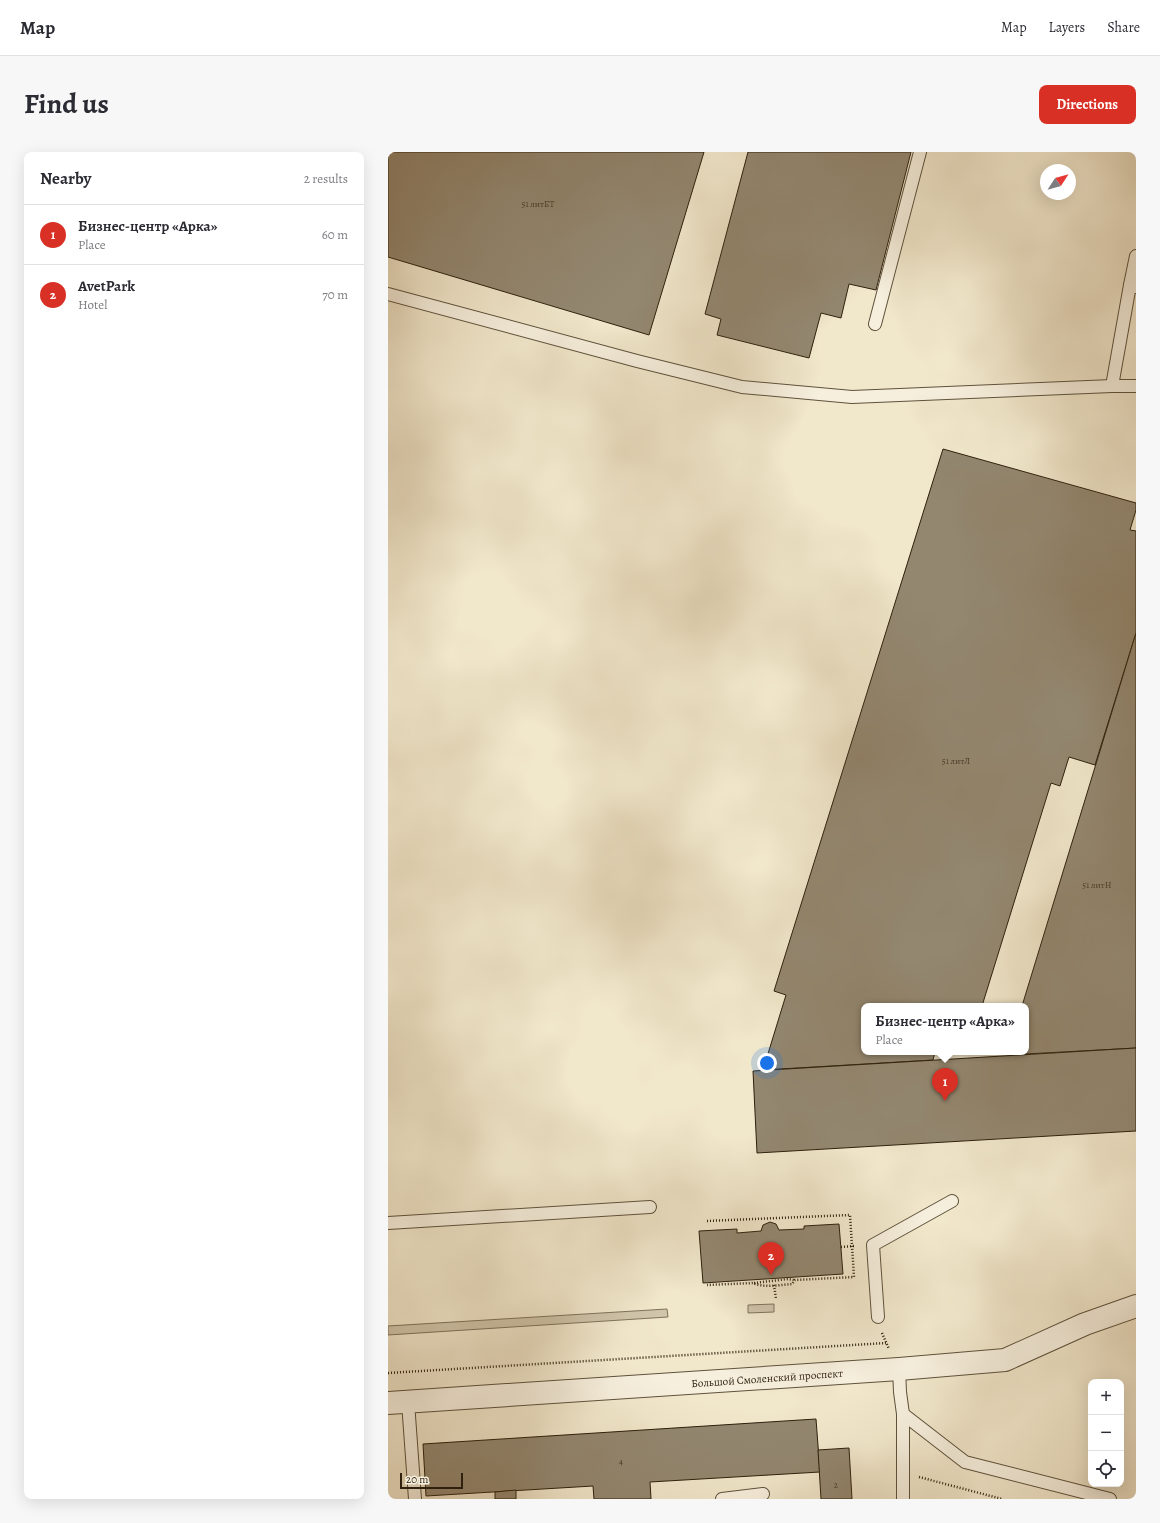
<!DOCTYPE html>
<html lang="en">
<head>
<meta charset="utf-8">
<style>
	:root { --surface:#fff; --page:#f7f7f7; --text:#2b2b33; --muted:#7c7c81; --line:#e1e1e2; --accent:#d93025 }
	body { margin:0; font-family:Alegreya,serif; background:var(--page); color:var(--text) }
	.controls { position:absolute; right:12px; bottom:12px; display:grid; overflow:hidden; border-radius:8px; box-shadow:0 4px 16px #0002 }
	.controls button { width:36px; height:36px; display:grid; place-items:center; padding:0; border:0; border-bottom:1px solid var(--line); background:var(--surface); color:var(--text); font:20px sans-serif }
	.compass { position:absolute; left:652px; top:12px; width:36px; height:36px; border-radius:50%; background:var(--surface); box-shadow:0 4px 16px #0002; rotate:54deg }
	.scale { position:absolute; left:12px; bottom:10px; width:63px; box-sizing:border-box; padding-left:4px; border:2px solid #2e200d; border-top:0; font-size:11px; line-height:14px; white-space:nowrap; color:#2e200d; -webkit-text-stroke:3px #f6efdd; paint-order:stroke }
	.you { position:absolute; left:379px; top:911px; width:14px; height:14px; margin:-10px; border:3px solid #fff; border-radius:50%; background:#1a73e8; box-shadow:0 0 0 6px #1a73e833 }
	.badge { display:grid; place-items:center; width:26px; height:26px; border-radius:50%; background:var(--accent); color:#fff; font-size:13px; font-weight:700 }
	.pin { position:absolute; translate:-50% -33px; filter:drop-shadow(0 1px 2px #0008) }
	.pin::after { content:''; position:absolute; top:21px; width:14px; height:12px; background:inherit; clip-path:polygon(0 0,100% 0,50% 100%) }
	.popup { position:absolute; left:473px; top:851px; width:168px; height:52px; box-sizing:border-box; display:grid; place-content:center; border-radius:8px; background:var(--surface); filter:drop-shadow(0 1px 3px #0005); font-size:13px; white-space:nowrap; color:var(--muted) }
	.popup b { font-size:15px; color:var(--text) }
	.popup::after { content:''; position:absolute; left:50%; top:100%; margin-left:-8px; border:8px solid transparent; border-top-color:var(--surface) }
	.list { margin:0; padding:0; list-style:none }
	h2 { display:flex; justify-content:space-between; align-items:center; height:52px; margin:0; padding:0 16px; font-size:17px }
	h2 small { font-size:13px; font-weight:400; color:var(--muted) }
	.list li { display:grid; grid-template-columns:26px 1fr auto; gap:12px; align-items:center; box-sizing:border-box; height:60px; padding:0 16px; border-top:1px solid var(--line) }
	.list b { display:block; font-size:15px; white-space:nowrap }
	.list p { margin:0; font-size:13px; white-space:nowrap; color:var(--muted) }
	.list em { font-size:13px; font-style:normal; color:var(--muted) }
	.icon { flex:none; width:22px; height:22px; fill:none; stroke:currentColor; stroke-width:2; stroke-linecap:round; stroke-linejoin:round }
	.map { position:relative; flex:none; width:748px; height:1347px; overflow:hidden; border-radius:8px }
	header { display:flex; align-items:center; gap:24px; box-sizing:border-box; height:56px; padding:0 20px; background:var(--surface); border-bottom:1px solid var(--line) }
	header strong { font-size:19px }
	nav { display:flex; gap:22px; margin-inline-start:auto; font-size:14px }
	.intro { display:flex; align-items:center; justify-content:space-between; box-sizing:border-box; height:96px; padding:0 24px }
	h1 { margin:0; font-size:28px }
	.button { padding:10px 18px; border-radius:8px; background:var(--accent); color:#fff; font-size:14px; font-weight:700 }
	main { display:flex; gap:24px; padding:0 24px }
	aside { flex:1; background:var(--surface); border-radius:8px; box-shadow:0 4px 16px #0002 }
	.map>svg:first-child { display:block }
	.green { fill:#d0c5ab; stroke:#7f725c }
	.building { fill:#938770; stroke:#2e200d }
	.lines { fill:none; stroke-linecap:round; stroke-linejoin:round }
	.lane-casing { stroke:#5f523c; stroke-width:14 }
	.street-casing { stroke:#5f523c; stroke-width:24 }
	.path { stroke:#2e200d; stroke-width:2.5; stroke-dasharray:1 2; stroke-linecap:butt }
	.lane { stroke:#f6efdd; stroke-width:12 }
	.street { stroke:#f6efdd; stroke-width:22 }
	.labels { text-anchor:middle; stroke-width:3; stroke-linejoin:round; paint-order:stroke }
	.number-label { font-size:9px; fill:#473a26 }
	.street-label { font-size:11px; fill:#2e200d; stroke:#f6efdd }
</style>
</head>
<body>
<header>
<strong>Map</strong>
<nav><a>Map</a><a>Layers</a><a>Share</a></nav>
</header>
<div class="intro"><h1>Find us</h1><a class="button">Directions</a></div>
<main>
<aside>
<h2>Nearby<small>2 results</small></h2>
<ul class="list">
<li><span class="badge">1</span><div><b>Бизнес-центр «Арка»</b><p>Place</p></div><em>60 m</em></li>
<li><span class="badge">2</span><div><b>AvetPark</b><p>Hotel</p></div><em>70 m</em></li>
</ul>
</aside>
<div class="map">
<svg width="748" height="1347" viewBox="0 0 748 1347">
	<rect width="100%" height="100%" fill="#f1e7cb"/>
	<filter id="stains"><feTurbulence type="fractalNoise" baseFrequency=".005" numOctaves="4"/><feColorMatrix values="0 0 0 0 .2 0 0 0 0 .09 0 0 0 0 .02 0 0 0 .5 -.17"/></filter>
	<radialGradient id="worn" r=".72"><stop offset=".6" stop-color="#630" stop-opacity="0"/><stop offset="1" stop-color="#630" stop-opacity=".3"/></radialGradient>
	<g class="green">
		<path d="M386 1152V1160L360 1161V1153Z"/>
		<path d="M279 1157 280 1165 0 1183V1174Z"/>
	</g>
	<g class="building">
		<path d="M0 0H316L261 183 0 105Z"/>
		<path d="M360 0H523L488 138 461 132 453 166 433 161 421 206 329 183 333 167 317 162Z"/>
		<path d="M555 297 748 351V358L742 378 748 379V481L707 613 681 605 672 634 663 631 594 854H476V900H547L545 908 375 918 398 843 386 839Z"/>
		<path d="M748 481V896L619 903 620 900H638V854H634Z"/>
		<path d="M748 896V979L369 1001 365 919Z"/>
		<path d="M382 1070 388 1072 391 1078 416 1077V1074L451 1072 455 1122 315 1131 311 1079 349 1077V1081L373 1079 375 1073Z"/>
		<path d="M428 1267 432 1320 262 1330 263 1347H206L205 1334 38 1344 35 1292Z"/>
		<path d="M461 1296 464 1347H433L430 1298Z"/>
		<path d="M128 1338V1347H107V1340Z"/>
	</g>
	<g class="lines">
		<defs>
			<g id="lane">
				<path d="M748 104 742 133 748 135"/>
				<path d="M0 142 249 209 354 235 464 245 724 234H748"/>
				<path d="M487 172 532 0"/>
				<path d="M724 234 742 133"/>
				<path d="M0 1071 262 1055"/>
				<path d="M490 1165 485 1093 564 1049"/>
				<path d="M511 1217 512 1240 515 1262V1347"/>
				<path d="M20 1250 27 1347"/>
				<path d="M515 1262 577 1310 722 1347"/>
				<path d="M334 1347 375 1342"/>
			</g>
			<path id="street" d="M0 1251 511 1217 617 1208 697 1172 748 1154"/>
		</defs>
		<use href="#lane" class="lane-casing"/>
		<use href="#street" class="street-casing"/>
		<g class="path">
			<path d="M319 1069 462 1063 466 1125 407 1128 404 1132C391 1133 376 1136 365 1131L319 1133"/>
			<path d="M453 1095 466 1094"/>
			<path d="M366 1131 400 1127 406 1128"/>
			<path d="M386 1133 388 1147"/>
			<path d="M494 1181 501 1197"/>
			<path d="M0 1221 498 1191"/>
			<path d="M531 1325 614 1347"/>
		</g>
		<use href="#lane" class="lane"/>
		<use href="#street" class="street"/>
	</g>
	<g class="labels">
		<g class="number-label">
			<text x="150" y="55">51 литБТ</text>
			<text x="568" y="612">51 литЛ</text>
			<text x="709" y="736">51 литН</text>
			<text x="233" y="1312">4</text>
			<text x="448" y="1336">2</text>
		</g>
		<g class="street-label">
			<text transform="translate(379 1226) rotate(-4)" y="4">Большой Смоленский проспект</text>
		</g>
	</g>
	<rect width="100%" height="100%" filter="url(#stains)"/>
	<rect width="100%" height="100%" fill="url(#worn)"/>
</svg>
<div class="controls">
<button>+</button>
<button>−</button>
<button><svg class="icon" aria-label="locate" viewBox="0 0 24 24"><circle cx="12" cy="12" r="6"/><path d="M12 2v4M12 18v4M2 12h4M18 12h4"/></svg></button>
</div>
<svg class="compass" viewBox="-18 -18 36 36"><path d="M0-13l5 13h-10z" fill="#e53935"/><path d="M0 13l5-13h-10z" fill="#7c7c81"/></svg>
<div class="scale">20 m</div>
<div class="you"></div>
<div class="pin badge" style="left:557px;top:949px">1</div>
<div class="popup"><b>Бизнес-центр «Арка»</b>Place</div>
<div class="pin badge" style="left:383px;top:1123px">2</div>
</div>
</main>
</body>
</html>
